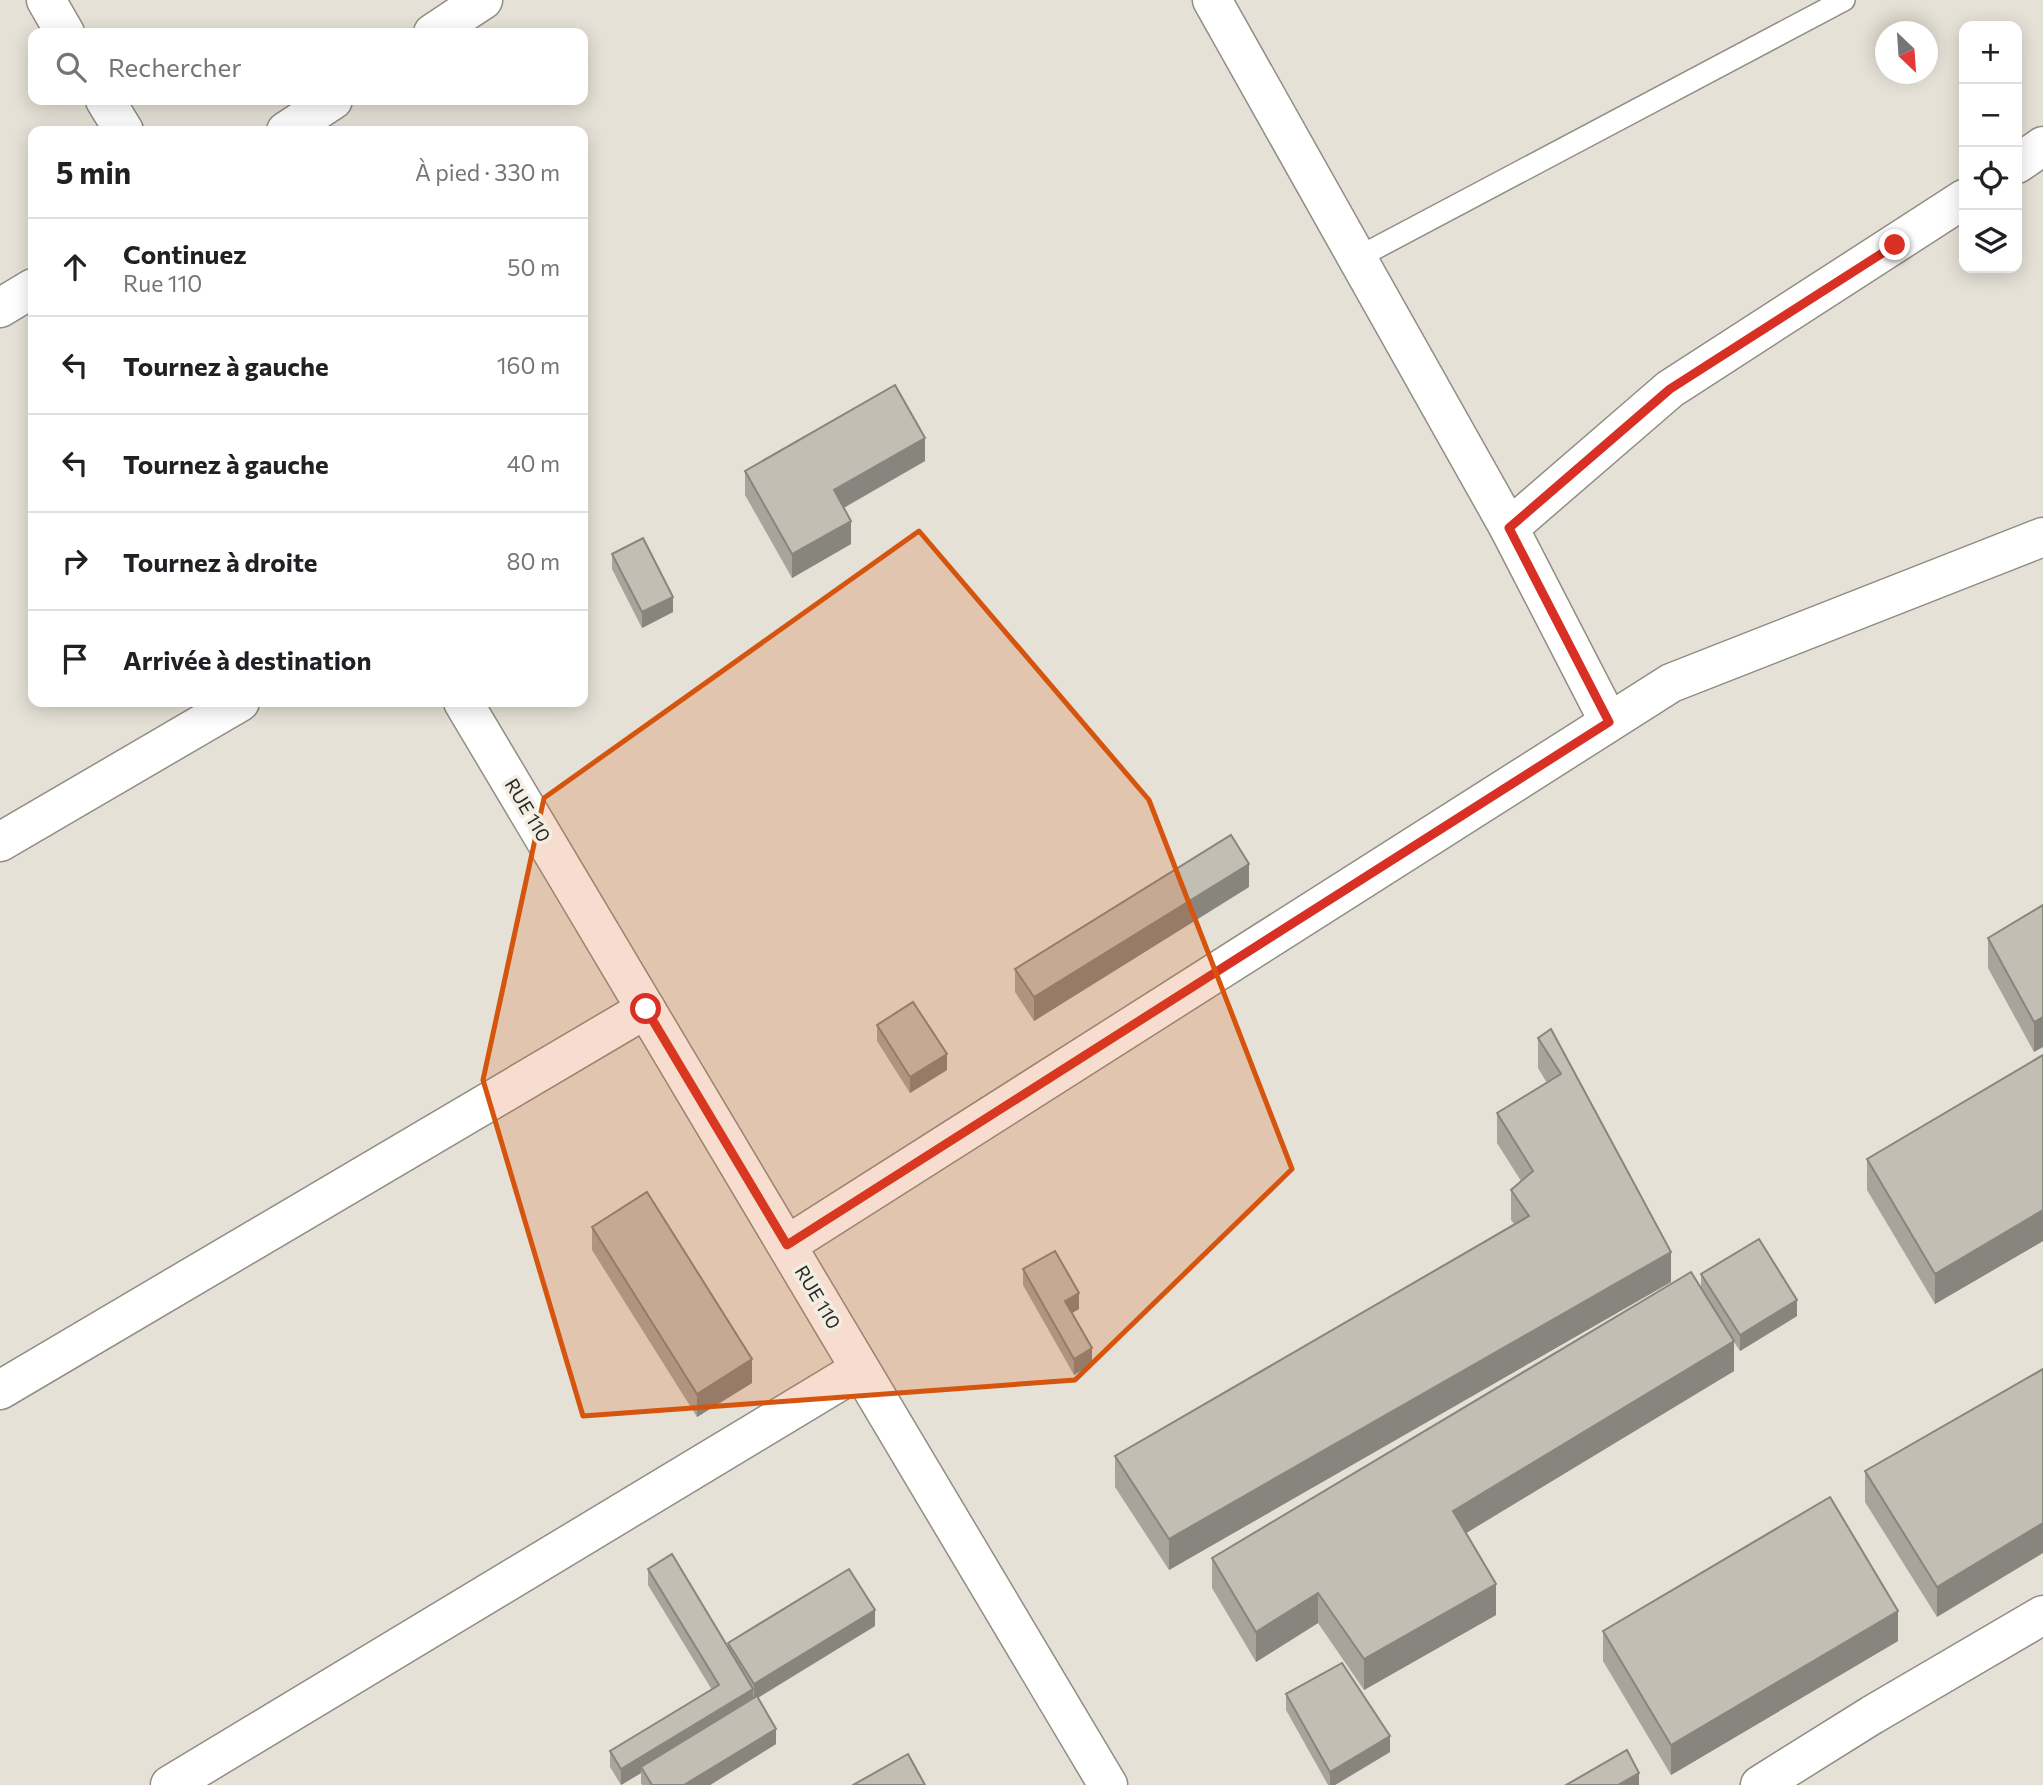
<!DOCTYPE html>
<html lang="fr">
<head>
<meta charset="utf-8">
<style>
	:root { --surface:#fff; --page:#f6f6f6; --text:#202124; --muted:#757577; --line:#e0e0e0 }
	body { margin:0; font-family:Commissioner,sans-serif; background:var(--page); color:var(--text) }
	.controls { position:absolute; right:21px; top:21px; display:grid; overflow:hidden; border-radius:14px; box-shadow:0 4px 18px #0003 }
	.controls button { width:63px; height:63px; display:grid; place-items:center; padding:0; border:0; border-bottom:2px solid var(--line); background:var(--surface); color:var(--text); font:35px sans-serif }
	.compass { position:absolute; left:1875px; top:21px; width:63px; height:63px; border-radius:50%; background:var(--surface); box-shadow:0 4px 18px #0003; rotate:155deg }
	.stop { position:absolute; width:21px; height:21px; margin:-16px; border:5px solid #d93025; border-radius:50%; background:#fff }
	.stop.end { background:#d93025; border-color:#fff; box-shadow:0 2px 7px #0008 }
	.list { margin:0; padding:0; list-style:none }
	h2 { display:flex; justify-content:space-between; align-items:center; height:91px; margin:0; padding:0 28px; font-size:30px }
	h2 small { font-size:23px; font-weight:400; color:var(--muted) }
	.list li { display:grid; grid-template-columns:46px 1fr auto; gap:21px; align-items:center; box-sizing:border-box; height:98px; padding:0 28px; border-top:2px solid var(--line) }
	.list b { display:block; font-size:26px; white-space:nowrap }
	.list p { margin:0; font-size:23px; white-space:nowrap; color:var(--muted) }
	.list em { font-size:23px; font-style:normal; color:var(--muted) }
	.icon { flex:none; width:38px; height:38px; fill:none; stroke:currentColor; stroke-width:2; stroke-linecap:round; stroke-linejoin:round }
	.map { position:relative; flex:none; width:2043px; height:1785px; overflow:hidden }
	.search { position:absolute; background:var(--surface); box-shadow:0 4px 18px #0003; left:28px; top:28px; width:560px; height:77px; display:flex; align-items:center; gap:18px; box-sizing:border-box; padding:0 24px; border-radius:14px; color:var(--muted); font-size:26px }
	.panel { position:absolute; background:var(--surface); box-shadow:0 4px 18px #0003; left:28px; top:126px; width:560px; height:581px; border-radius:14px }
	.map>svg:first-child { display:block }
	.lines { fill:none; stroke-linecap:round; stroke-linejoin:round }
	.lane-casing { stroke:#918d84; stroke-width:24 }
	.street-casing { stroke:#918d84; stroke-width:41 }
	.secondary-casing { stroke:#918d84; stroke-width:41 }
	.lane { stroke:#fff; stroke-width:21 }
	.street { stroke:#fff; stroke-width:38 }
	.secondary { stroke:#fff; stroke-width:38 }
	.wall { fill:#a8a39b }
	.shaded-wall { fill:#88857e }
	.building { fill:#c3beb4; stroke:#88857e; stroke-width:2 }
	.route { stroke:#d93025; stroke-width:9 }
	.marked { fill:#d5540e; fill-opacity:0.2; stroke:#d5540e; stroke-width:5; stroke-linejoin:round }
	.labels { text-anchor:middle; stroke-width:7; stroke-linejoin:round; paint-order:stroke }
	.street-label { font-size:19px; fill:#292723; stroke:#f2eee3 }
</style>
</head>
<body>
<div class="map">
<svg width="2043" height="1785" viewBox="0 0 2043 1785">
	<rect width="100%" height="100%" fill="#e5e1d6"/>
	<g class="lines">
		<defs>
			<path id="lane" d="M1357 258 1844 0"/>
			<g id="street">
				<path d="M1212 0 1509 528 1609 722"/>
				<path d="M433 33 483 0"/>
				<path d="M286 131 333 100"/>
				<path d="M2017 164 2043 146"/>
				<path d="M0 308 33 288"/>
				<path d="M1509 528 1670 389 1964 199"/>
				<path d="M0 842 240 702"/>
				<path d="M787 1245 1671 683 2043 537"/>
				<path d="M0 1390 646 1009"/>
				<path d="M170 1785 860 1369"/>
				<path d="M1760 1785 1872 1715 2043 1615"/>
			</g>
			<g id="secondary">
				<path d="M46 0 65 33"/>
				<path d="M105 100 124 131"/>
				<path d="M463 702 1108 1785"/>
			</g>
		</defs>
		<use href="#lane" class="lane-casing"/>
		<use href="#street" class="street-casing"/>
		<use href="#secondary" class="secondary-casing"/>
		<use href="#lane" class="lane"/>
		<use href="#street" class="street"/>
		<use href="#secondary" class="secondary"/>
	</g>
	<g class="wall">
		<path d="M925 461 844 508 851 544 792 578 745 495V471Z"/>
		<path d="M612 554 673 612 642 628 612 569Z"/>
		<path d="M1249 887 1034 1021 1015 992V969Z"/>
		<path d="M2043 905 2034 1052 1988 968V938Z"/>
		<path d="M877 1025 947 1070 910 1093 877 1041Z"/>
		<path d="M1551 1029 1671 1282 1169 1570 1115 1487V1456L1515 1225 1511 1220V1190L1521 1181 1497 1143V1113L1547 1083 1538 1068V1038Z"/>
		<path d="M2043 1055V1241L1935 1304 1867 1190V1159Z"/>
		<path d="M592 1227 752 1383 697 1417 592 1250Z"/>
		<path d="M1023 1269 1079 1309 1072 1313 1092 1364 1074 1375 1023 1285Z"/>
		<path d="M1701 1274 1797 1316 1740 1351 1734 1342V1371L1466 1533 1496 1615 1364 1690 1318 1623 1256 1662 1212 1588V1558L1701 1288Z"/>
		<path d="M2043 1369 1937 1617 1865 1502V1471Z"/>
		<path d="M648 1569 728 1648V1643L875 1626 758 1698 776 1744 710 1785H642L641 1783V1773L621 1785 610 1767V1751L712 1690 648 1585Z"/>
		<path d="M1603 1631 1898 1641 1671 1775 1603 1661Z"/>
		<path d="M1286 1694 1390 1752 1335 1785H1328L1286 1710Z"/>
	</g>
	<g class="shaded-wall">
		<path d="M925 438V461L834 513V490Z"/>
		<path d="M851 521V544L792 578V554Z"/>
		<path d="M673 597V612L642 628V612Z"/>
		<path d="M1249 864V887L1034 1021V997Z"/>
		<path d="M2043 1017V1047L2034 1052V1022Z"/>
		<path d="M947 1054V1070L910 1093V1077Z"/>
		<path d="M2043 1210V1241L1935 1304V1274Z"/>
		<path d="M1671 1252V1282L1169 1570V1539Z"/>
		<path d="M1079 1293V1309L1065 1317V1301Z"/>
		<path d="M1797 1300V1316L1740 1351V1335Z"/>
		<path d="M1734 1341V1371L1453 1541V1511Z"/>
		<path d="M1092 1348V1364L1074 1375V1359Z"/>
		<path d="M752 1359V1383L697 1417V1394Z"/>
		<path d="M2043 1523V1553L1937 1617V1587Z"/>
		<path d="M1496 1584V1615L1364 1690V1659Z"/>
		<path d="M1318 1593V1623L1256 1662V1632Z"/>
		<path d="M875 1610V1626L754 1700V1684Z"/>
		<path d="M1898 1611V1641L1671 1775V1745Z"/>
		<path d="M753 1689V1705L641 1767V1773L621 1785V1769Z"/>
		<path d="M776 1729V1744L710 1785H684Z"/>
		<path d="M1390 1736V1752L1335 1785H1330V1772Z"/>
		<path d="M1639 1773V1785H1618Z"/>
	</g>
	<g class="building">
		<path d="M895 385 925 438 834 490 851 521 792 554 745 471Z"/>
		<path d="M643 538 673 597 642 612 612 554Z"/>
		<path d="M1231 835 1249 864 1034 997 1015 969Z"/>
		<path d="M2043 905V1017L2034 1022 1988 938Z"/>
		<path d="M913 1002 947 1054 910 1077 877 1025Z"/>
		<path d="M1551 1029 1671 1252 1169 1539 1115 1456 1529 1216 1511 1190 1533 1171 1497 1113 1561 1074 1538 1038Z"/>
		<path d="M2043 1055V1210L1935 1274 1867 1159Z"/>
		<path d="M647 1192 752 1359 697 1394 592 1227Z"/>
		<path d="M1759 1239 1797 1300 1740 1335 1701 1274Z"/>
		<path d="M1055 1251 1079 1293 1065 1301 1092 1348 1074 1359 1023 1269Z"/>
		<path d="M1691 1272 1734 1341 1453 1511 1496 1584 1364 1659 1318 1593 1256 1632 1212 1558Z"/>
		<path d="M2043 1369V1523L1937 1587 1865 1471Z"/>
		<path d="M1830 1497 1898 1611 1671 1745 1603 1631Z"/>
		<path d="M672 1554 753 1689 621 1769 610 1751 719 1685 648 1569Z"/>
		<path d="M849 1569 875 1610 754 1684 728 1643Z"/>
		<path d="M1342 1663 1390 1736 1330 1772 1286 1694Z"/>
		<path d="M757 1696 776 1729 684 1785H652L641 1767Z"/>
		<path d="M1627 1750 1639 1773 1618 1785H1566Z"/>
		<path d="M908 1754 925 1785H853Z"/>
	</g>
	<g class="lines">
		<path class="route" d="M646 1009 787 1245 1609 722 1509 528 1670 389 1895 245"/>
	</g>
	<path class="marked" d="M919 531 1149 800 1292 1169 1075 1380 583 1416 483 1080 544 798Z"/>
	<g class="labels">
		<g class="street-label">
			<text transform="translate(528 810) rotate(59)" y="7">RUE 110</text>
			<text transform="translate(818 1297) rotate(59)" y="7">RUE 110</text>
		</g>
	</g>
</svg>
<div class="controls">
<button>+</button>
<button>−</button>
<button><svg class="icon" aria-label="locate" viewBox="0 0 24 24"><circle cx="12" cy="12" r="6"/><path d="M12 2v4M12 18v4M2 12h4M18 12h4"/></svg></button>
<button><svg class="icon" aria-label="layers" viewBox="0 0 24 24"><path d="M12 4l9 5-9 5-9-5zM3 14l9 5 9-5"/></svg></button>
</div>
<svg class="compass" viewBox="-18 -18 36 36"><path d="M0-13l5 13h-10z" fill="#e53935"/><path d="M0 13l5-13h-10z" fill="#757577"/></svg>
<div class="stop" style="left:646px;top:1009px"></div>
<div class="stop end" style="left:1895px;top:245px"></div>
<div class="search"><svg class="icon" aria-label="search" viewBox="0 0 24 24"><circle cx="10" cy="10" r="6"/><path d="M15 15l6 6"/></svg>Rechercher</div>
<section class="panel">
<h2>5 min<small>À pied · 330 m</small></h2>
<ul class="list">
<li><svg class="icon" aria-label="ahead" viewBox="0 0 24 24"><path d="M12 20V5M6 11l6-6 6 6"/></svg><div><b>Continuez</b><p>Rue 110</p></div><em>50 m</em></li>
<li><svg class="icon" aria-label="left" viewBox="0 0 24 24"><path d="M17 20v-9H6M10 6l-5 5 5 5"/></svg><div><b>Tournez à gauche</b></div><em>160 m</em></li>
<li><svg class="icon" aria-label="left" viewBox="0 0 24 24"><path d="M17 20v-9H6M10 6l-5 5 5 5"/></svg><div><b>Tournez à gauche</b></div><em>40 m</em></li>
<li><svg class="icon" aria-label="right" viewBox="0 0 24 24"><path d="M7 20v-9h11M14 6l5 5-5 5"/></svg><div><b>Tournez à droite</b></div><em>80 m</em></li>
<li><svg class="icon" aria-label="arrive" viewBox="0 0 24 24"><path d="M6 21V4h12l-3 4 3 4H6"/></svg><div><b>Arrivée à destination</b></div></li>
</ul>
</section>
</div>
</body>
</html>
